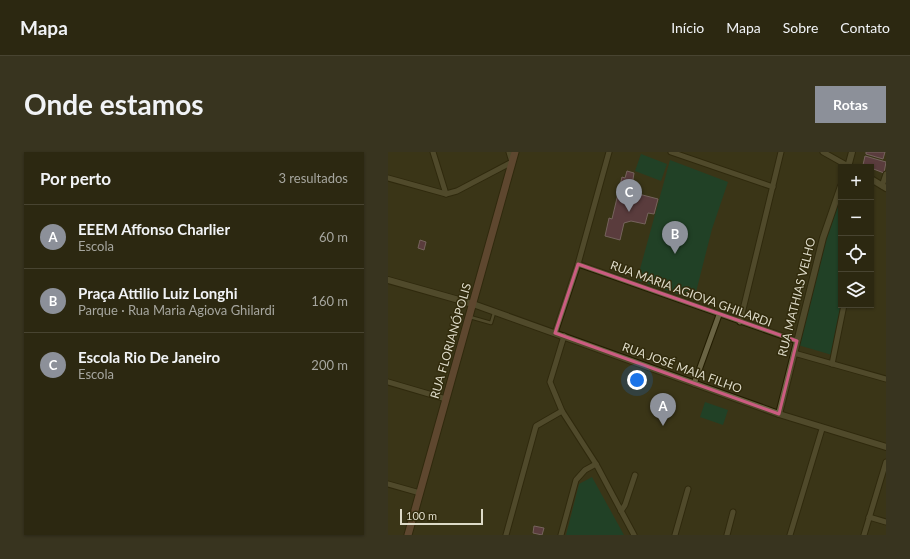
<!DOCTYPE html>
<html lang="pt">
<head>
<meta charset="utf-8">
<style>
	:root { --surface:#2c2811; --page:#38341f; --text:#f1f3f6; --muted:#a6a69f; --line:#484431; --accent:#8c9099 }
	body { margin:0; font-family:Lato,sans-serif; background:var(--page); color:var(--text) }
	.controls { position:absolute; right:12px; top:12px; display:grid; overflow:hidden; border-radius:0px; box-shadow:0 1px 3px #0004 }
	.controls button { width:36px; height:36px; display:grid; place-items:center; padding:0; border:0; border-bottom:1px solid var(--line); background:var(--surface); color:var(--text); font:20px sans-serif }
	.scale { position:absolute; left:12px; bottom:10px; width:83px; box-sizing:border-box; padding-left:4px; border:2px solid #dddac8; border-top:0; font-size:11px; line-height:14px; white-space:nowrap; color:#dddac8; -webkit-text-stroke:3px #312b0c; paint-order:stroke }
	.you { position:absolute; left:249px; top:228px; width:14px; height:14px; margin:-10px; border:3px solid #fff; border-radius:50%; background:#1a73e8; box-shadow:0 0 0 6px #1a73e833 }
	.badge { display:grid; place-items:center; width:26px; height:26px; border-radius:50%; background:var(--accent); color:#fff; font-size:13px; font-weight:700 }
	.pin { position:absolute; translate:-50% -33px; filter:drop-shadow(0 1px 2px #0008) }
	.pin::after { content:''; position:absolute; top:21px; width:14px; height:12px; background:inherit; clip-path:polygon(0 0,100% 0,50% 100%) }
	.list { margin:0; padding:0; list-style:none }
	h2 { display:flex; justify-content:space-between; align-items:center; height:52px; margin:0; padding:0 16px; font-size:17px }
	h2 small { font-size:13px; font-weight:400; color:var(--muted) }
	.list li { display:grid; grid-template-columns:26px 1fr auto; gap:12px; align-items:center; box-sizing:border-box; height:64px; padding:0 16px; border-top:1px solid var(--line) }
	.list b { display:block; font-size:15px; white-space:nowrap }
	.list p { margin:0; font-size:13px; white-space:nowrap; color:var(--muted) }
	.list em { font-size:13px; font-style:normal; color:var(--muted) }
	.icon { flex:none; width:22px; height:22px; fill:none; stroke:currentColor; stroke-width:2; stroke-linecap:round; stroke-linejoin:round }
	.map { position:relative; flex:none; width:498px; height:383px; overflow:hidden; border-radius:0px }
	header { display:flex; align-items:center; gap:24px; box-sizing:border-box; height:56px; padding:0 20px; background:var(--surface); border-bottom:1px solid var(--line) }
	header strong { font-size:19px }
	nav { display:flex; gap:22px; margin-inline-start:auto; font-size:14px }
	.intro { display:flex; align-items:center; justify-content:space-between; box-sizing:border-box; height:96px; padding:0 24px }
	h1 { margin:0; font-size:28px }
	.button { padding:10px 18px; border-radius:0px; background:var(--accent); color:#fff; font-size:14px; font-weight:700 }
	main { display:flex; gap:24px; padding:0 24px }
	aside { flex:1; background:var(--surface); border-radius:0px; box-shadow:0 1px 3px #0004 }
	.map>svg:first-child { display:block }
	.green { fill:#035038 }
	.building { fill:#80456c; stroke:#bc9baf }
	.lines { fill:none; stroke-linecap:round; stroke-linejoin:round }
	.service-casing { stroke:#221c00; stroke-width:4.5 }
	.minor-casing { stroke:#221c00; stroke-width:7 }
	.tertiary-casing { stroke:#221c00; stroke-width:8 }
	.secondary-casing { stroke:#221c00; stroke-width:9 }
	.service { stroke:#6a6444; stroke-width:2.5 }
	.minor { stroke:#6a6444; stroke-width:5 }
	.tertiary { stroke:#6a6444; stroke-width:6 }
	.secondary { stroke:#8a5d4c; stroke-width:7 }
	.marked { fill:none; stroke:#cb5c81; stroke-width:3; stroke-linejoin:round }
	.labels { text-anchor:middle; stroke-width:3; stroke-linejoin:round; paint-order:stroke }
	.street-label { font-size:12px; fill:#dddac8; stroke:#312b0c }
</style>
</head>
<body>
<header>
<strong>Mapa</strong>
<nav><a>Início</a><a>Mapa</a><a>Sobre</a><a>Contato</a></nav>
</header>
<div class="intro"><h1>Onde estamos</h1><a class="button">Rotas</a></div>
<main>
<aside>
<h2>Por perto<small>3 resultados</small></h2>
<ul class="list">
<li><span class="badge">A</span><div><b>EEEM Affonso Charlier</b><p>Escola</p></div><em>60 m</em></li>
<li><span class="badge">B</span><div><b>Praça Attilio Luiz Longhi</b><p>Parque · Rua Maria Agiova Ghilardi</p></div><em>160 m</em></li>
<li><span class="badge">C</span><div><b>Escola Rio De Janeiro</b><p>Escola</p></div><em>200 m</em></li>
</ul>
</aside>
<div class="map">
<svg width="498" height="383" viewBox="0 0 498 383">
	<rect width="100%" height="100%" fill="#3b3517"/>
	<g class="green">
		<path d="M253 2 279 12 273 29 247 19Z"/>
		<path d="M282 8 340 30 324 77 306 148 249 128Z"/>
		<path d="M453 35 454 153 444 203 410 193 436 87Z"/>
		<path d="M317 250 340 258 335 273 312 265Z"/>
		<path d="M204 325 236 383H178L191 332Z"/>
	</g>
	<g class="building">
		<path d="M478 0H497L495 7 478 2Z"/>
		<path d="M477 4 498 10 496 21 475 13Z"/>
		<path d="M239 19 246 21 243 40 270 47 266 62 260 61 257 72 243 69 236 71 232 88 217 84 221 66 224 67 234 25 237 26Z"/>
		<path d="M32 88 38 90 36 98 30 96Z"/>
		<path d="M146 374 156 376 154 383 145 381Z"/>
	</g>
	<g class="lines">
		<defs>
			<path id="service" d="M82 165 103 171 106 161"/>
			<g id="minor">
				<path d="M45 0 58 42"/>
				<path d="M283 0 385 35"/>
				<path d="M435 0 460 14"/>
				<path d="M0 26 58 42 69 39 124 10 121 0"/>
				<path d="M494 34 498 22"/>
				<path d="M190 112 409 189"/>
				<path d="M352 170 393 0"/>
				<path d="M167 181 190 112 221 0"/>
				<path d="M176 184 162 230 174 259 208 312 246 383"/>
				<path d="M406 201 498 227"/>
				<path d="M444 212 456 153"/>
				<path d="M0 230 58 247"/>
				<path d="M306 232 331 163"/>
				<path d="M0 332 32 341"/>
				<path d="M233 359 237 353 247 323"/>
				<path d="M481 365 498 370"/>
				<path d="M118 383 148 274 174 259"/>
				<path d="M173 383 188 328 197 318 208 312"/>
				<path d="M287 383 300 337"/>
				<path d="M339 383 345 360"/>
				<path d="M402 383 434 277"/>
				<path d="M476 383 498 310"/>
			</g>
			<g id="tertiary">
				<path d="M460 15 464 0"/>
				<path d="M483 27 498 36"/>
				<path d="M0 128 85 152 391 262 498 295"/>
				<path d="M391 262 435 86 453 34"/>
			</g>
			<path id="secondary" d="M20 383 127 0"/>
		</defs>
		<use href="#service" class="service-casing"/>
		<use href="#minor" class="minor-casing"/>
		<use href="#tertiary" class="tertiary-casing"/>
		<use href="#secondary" class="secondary-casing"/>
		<use href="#service" class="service"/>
		<use href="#minor" class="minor"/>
		<use href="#tertiary" class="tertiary"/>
		<use href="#secondary" class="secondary"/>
	</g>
	<path d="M0 0H498V383H0ZM190 112 409 189 391 262 167 181Z" fill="#3b3517" fill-opacity=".55" fill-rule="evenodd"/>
	<path class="marked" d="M190 112 409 189 391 262 167 181Z"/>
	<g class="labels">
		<g class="street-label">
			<text transform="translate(303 142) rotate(20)" y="4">RUA MARIA AGIOVA GHILARDI</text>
			<text transform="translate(409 145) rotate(-76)" y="4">RUA MATHIAS VELHO</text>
			<text transform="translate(63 189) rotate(-74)" y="4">RUA FLORIANÓPOLIS</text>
			<text transform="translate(294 216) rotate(20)" y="4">RUA JOSÉ MAIA FILHO</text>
		</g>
	</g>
</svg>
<div class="controls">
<button>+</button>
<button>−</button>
<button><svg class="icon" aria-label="locate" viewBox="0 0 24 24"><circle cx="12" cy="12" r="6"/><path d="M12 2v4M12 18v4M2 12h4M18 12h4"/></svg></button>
<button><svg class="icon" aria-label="layers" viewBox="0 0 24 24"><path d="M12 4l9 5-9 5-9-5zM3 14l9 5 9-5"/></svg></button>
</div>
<div class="scale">100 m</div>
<div class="you"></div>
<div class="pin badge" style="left:275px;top:274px">A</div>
<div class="pin badge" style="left:287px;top:102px">B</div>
<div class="pin badge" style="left:241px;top:60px">C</div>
</div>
</main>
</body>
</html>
